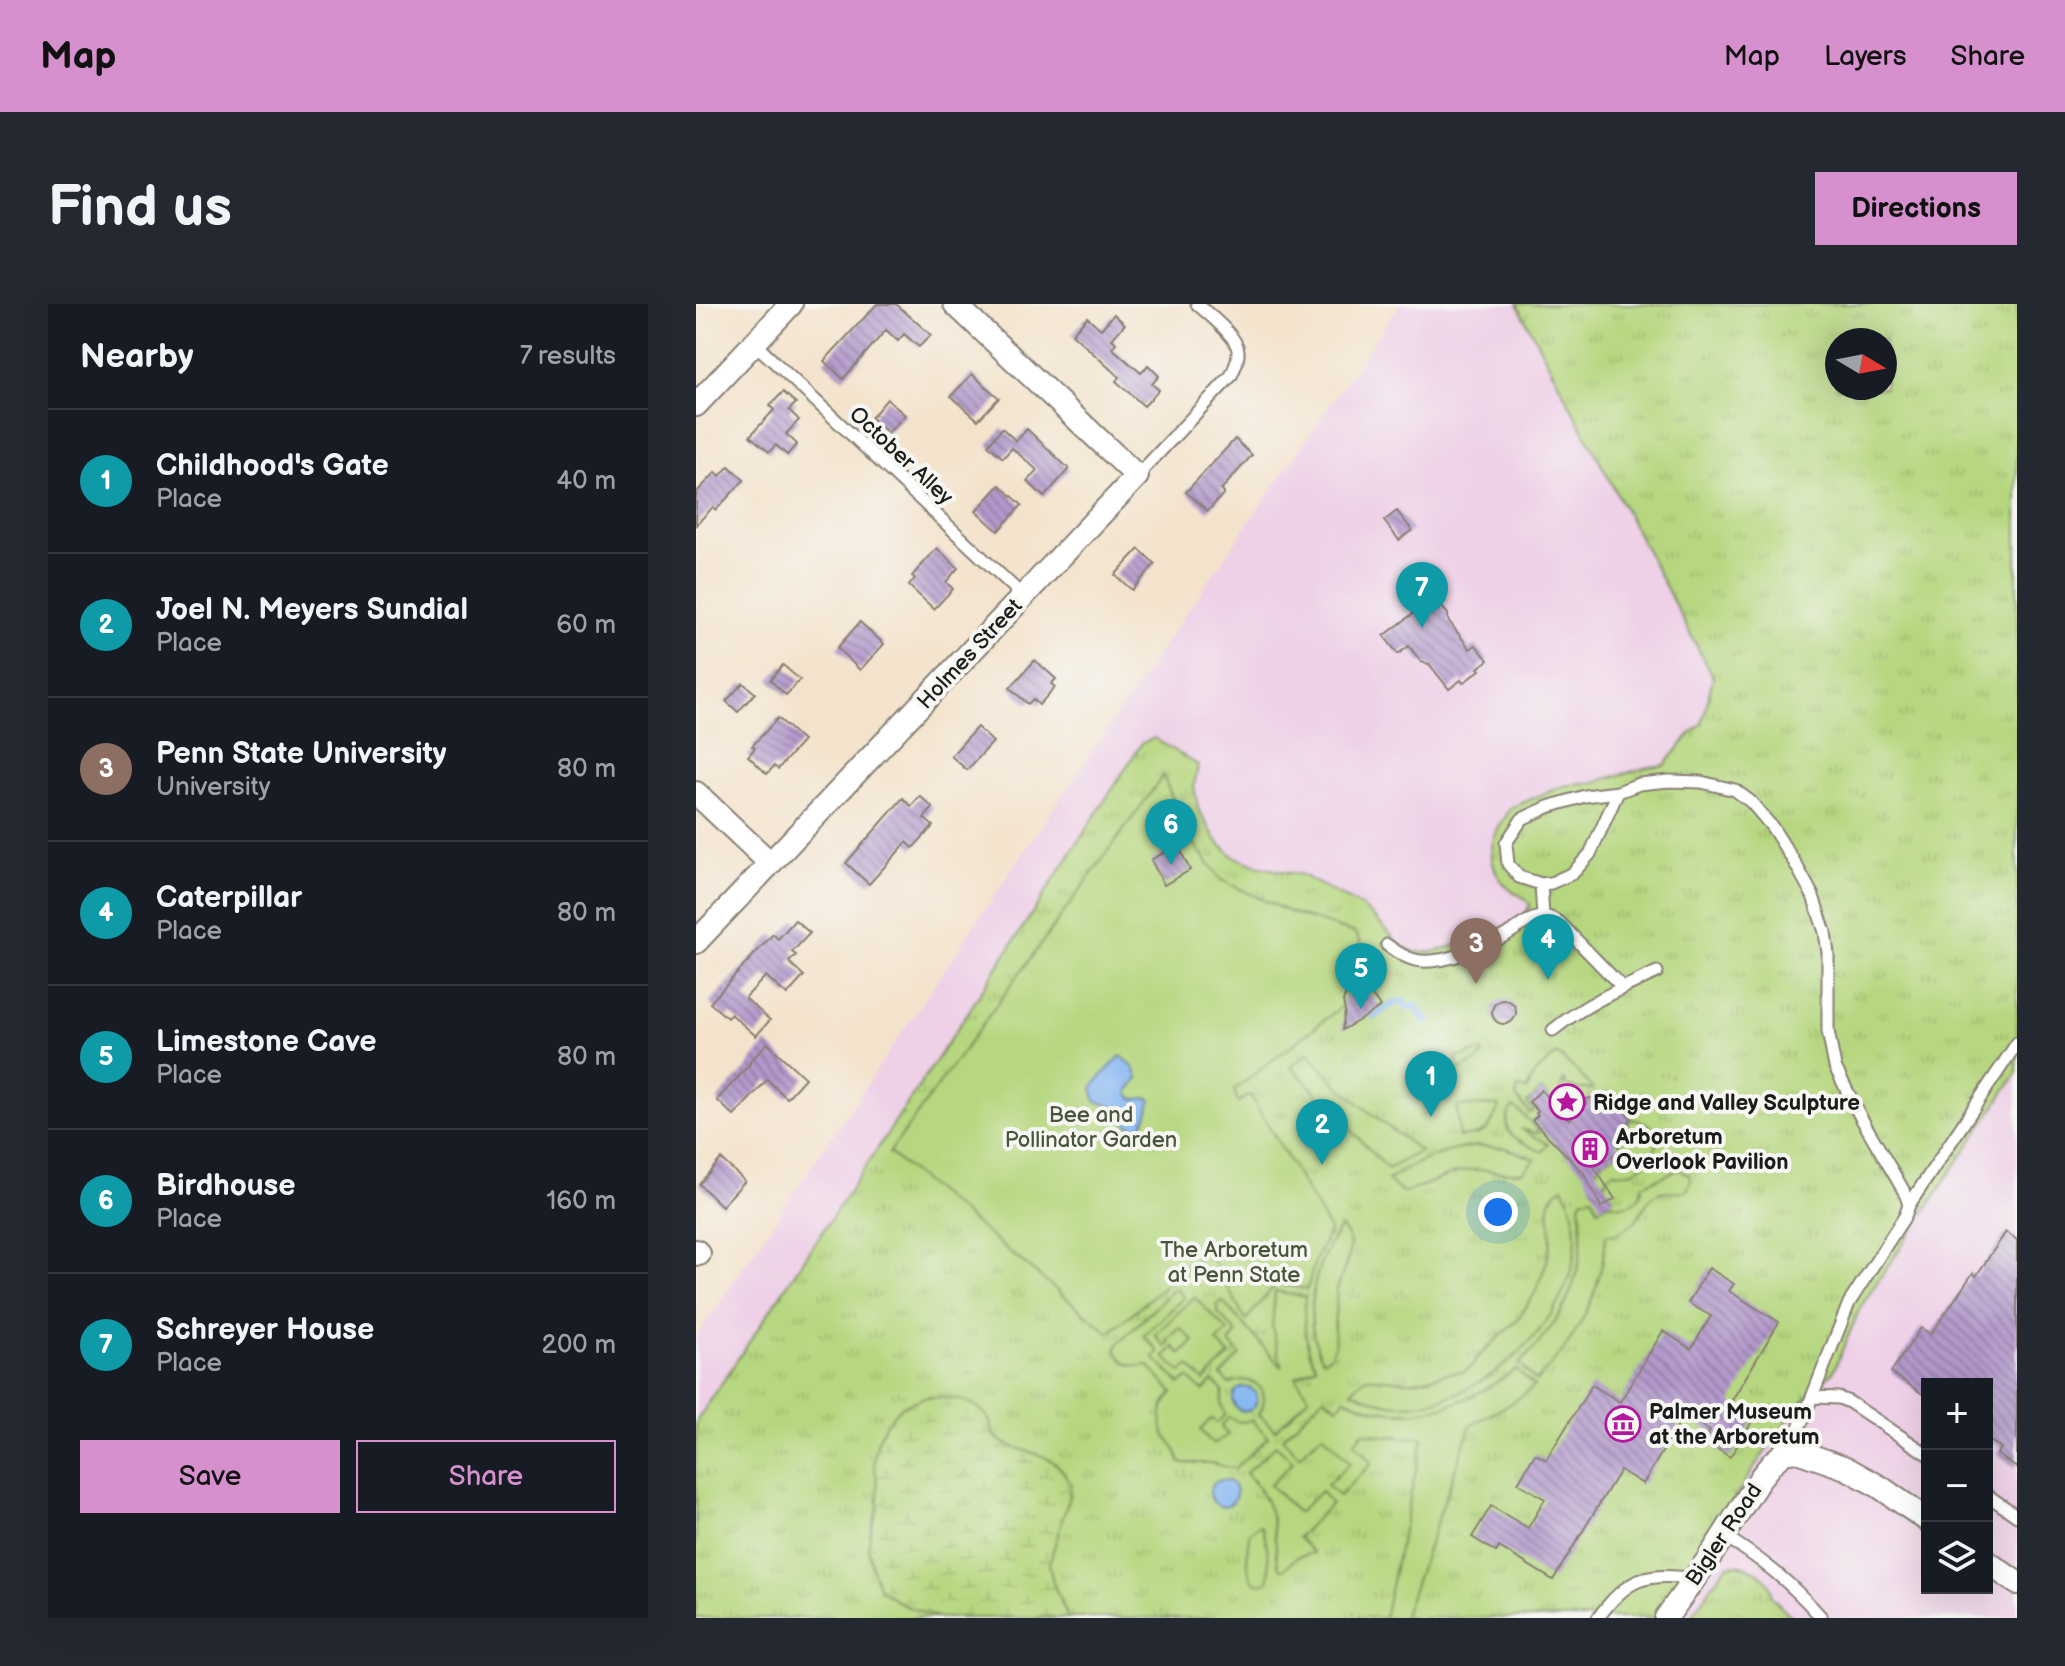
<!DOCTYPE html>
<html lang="en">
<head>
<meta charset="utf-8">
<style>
	:root { --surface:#171b24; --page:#242831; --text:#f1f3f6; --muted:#9ea1a6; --line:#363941; --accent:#d690ce }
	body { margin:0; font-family:"Balsamiq Sans",sans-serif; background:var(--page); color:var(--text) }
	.controls { position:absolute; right:24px; bottom:24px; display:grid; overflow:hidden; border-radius:0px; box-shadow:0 8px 32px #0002 }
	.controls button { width:72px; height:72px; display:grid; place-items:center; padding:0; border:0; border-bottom:2px solid var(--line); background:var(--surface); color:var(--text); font:40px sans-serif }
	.compass { position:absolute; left:1129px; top:24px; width:72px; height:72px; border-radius:50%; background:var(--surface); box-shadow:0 8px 32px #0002; rotate:100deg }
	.you { position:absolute; left:802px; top:908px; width:28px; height:28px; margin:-20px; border:6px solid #fff; border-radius:50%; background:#1a73e8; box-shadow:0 0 0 12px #1a73e833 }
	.badge { display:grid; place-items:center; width:52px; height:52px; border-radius:50%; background:var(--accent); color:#fff; font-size:26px; font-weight:700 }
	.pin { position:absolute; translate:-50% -66px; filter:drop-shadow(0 2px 4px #0008) }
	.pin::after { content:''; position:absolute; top:42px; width:28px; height:24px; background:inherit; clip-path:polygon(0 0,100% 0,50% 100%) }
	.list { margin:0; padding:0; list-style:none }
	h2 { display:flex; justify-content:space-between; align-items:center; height:104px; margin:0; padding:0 32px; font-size:34px }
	h2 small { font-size:26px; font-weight:400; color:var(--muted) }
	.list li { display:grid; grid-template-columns:52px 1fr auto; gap:24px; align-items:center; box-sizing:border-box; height:144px; padding:0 32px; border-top:2px solid var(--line) }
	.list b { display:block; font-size:30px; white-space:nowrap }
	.list p { margin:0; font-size:26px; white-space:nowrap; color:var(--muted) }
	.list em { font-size:26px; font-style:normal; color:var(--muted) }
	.actions { display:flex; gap:16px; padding:24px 32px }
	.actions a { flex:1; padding:18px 0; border:2px solid var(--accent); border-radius:0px; text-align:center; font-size:28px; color:var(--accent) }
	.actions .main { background:var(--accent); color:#111 }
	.icon { flex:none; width:44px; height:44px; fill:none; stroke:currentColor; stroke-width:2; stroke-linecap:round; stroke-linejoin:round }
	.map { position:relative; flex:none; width:1321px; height:1314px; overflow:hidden; border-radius:0px }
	header { display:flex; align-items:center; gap:48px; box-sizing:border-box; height:112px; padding:0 40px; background:var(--accent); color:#111 }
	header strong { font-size:38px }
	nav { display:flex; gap:44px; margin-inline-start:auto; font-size:28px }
	.intro { display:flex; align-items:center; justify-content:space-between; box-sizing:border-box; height:192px; padding:0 48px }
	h1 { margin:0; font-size:56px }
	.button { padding:20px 36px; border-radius:0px; background:var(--accent); color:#111; font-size:28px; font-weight:700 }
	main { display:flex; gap:48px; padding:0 48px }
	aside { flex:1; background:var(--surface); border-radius:0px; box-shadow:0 8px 32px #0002 }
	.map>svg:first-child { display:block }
	.built { fill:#eed0e7; fill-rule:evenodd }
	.grass { fill:url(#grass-tufts); stroke:#697a4e; stroke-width:2; fill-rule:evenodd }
	.wetland { fill:url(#wetland-marsh); stroke:#697a4e; stroke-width:2 }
	.garden { fill:#b6d77f; stroke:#697a4e; stroke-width:2 }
	.water { fill:#88b8f3; stroke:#526a88; stroke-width:2 }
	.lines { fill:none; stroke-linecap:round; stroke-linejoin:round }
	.stream { stroke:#88b8f3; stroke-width:6 }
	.building { fill:url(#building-back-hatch) }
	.service-casing { stroke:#888074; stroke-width:15 }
	.minor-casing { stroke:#888074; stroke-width:26 }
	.service { stroke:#fff; stroke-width:11 }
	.minor { stroke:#fff; stroke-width:22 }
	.labels { text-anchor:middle; stroke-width:8; stroke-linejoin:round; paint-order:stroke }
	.street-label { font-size:22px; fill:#1c1c1c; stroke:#f6f6f2 }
	.poi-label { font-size:22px; font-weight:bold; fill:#1c1c1c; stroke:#f6f6f2; text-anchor:start }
	.park-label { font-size:22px; fill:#4a543a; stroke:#f6f6f2 }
</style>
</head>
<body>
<header>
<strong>Map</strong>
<nav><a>Map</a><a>Layers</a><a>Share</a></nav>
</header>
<div class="intro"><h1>Find us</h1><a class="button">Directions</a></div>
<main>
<aside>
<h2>Nearby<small>7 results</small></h2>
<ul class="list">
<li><span class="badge" style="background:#0f9aa8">1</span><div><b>Childhood's Gate</b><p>Place</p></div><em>40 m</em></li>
<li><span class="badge" style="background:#0f9aa8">2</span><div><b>Joel N. Meyers Sundial</b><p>Place</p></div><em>60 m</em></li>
<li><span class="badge" style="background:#8d6e63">3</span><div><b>Penn State University</b><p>University</p></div><em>80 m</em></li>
<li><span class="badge" style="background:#0f9aa8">4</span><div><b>Caterpillar</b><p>Place</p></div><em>80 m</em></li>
<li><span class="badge" style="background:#0f9aa8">5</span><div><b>Limestone Cave</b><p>Place</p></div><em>80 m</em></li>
<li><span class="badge" style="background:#0f9aa8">6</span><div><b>Birdhouse</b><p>Place</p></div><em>160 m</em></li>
<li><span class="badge" style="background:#0f9aa8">7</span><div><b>Schreyer House</b><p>Place</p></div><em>200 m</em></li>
</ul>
<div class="actions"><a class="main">Save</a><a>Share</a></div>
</aside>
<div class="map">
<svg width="1321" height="1314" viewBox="0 0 1321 1314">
	<defs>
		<pattern id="grass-tufts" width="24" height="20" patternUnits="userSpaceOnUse" patternTransform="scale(2)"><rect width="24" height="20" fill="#b6d77f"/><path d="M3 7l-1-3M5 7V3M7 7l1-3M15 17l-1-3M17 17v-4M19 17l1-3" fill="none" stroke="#9cb86d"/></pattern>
		<pattern id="wetland-marsh" width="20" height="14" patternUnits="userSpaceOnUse" patternTransform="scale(2)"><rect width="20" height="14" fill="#b6d77f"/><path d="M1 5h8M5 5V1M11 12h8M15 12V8" fill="none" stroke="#9cb86d"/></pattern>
		<pattern id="building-back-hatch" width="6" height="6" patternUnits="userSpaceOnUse" patternTransform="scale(2)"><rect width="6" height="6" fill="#b298cb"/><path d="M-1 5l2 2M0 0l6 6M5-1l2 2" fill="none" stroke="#907ba4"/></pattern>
	</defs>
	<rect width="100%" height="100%" fill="#f6f6f2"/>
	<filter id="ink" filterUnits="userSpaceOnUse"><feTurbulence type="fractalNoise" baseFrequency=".0125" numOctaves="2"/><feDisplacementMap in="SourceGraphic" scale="16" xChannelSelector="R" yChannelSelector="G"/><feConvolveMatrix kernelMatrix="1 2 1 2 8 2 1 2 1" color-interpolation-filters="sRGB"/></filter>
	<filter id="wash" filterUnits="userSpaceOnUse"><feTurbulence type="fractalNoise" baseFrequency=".006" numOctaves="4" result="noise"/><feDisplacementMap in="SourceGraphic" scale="32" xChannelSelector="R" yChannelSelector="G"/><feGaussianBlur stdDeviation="1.8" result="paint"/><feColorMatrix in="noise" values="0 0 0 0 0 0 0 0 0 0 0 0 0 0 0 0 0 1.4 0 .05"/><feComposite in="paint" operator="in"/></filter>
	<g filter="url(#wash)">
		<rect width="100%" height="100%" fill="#f4e3cc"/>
		<path class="built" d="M704 0H1321V1314H0V1033L477 328ZM1141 36H1189V84H1141ZM1231 1080H1291V1284H1231Z"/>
		<g class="grass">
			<path d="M821 0H1321V769L1164 1004 1137 1068 1106 1098 1070 1146 959 1314H0V1118L269 713 446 439 458 434 502 461 498 482 502 505 521 537 538 553 564 563 606 571 666 603 680 615 705 642 719 648H737L775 637 798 630 827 614 834 601C827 589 820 592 811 583 795 568 791 545 802 525 806 517 811 513 814 504L867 482 895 479 952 463 969 461 994 430 1006 420 1017 373ZM1141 36H1189V84H1141Z"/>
			<path d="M1040 1260C1056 1262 1077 1274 1075 1292L1097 1314H994L1027 1266 1032 1261Z"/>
		</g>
		<path class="wetland" d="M229 1093C251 1093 278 1093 292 1114 297 1122 294 1130 303 1136 322 1149 349 1146 365 1165 369 1169 372 1176 375 1181L371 1200 353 1260 357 1279 372 1314H241L205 1300 184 1285 176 1265 172 1243 176 1222 182 1204V1182L178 1158 181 1139 190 1119 206 1102Z"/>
		<g class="garden">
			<path d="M467 472 493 533 525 576 593 608 659 629 685 672 538 786 542 798 554 791 634 926 620 954 611 985 580 980 550 1016 511 946 413 1029 193 849Z"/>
			<path d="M786 747 787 751 779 759 764 766 760 754Z"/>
			<path d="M613 749C639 784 688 820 724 847L692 865 595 762Z"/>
			<path d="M861 750 881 767 897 785H882L868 781 870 777 867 776 860 801 845 786 831 799 838 806 834 809 820 793 822 784 831 786 838 770Z"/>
			<path d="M783 801 803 802C794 827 790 831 763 833L761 803Z"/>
			<path d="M817 803 823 807 843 827 840 829 825 825 852 840 847 847H844C826 837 797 830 817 803Z"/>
			<path d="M934 815C947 815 956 822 963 831 962 848 947 867 929 869 924 869 919 867 915 869 912 871 909 877 908 881L898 867 908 857 922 849V843L915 837 926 836Z"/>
			<path d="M781 842 810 844 839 855 828 867C806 871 785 862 763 868 752 870 713 889 708 888 702 887 697 880 692 876 720 857 748 846 781 842Z"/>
			<path d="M984 866 993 871 995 876 991 887 964 888 955 893 938 919 920 930 910 931C906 988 881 1037 840 1077L823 1060C871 1014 892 967 884 900L887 895 896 893 902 905 914 899C929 905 946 900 946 881L979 867Z"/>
			<path d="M867 883C920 978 799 1105 703 1101 686 1100 671 1094 656 1087 660 1082 664 1076 671 1074 677 1072 705 1078 716 1077 734 1076 751 1066 768 1068L777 1061 779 1056 821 1016 839 989 852 954 855 935 853 898 859 889Z"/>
			<path d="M645 923 653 935 654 942 652 954 641 985 638 1023 639 1042 634 1052 627 1056C604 1015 618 958 645 923Z"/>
			<path d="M479 984 488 993 448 1032 463 1048 458 1054 484 1080 492 1074 507 1087 517 1077 527 1087 525 1099 529 1111 521 1119 515 1115 504 1126 517 1140 532 1131 525 1123 533 1113C540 1119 547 1119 556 1116L572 1133 538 1165 515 1159H484C481 1142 475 1142 469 1130 461 1115 467 1100 477 1088L451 1061C438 1065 427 1059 420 1047L421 1041Z"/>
			<path d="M579 987 609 993C607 1016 608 1041 620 1062L600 1073 613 1093 579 1126 563 1110C577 1087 557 1068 533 1080L525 1071 544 1051 533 1038 541 1029 521 1008 523 1005 520 1002 526 997 586 1063 576 1023Z"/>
			<path d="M498 993 532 1027 521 1038 534 1051 508 1077 493 1062 485 1069 469 1053 478 1043 485 1050 498 1037 484 1024 471 1036 474 1039 470 1043 459 1031Z"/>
			<path d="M820 1065 838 1082 816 1099 775 1121 707 1314H688L727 1134 688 1132 667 1128 658 1139 676 1159 643 1192 631 1181 654 1159 627 1130 603 1152 586 1134 628 1093 642 1103 649 1094C710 1125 769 1103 820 1065Z"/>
			<path d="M580 1141 597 1158 574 1181 602 1209 625 1187 635 1200 602 1233 618 1249 601 1253 588 1265H585L582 1260C577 1220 579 1200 550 1169Z"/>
			<path d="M563 1222 566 1223C571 1238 576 1263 572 1278 566 1279 563 1281 558 1277 549 1270 551 1239 554 1228Z"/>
		</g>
		<g class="water">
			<path d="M425 752C432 757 441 765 442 775L433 786V790L438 795 453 794 455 796C454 806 450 820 440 824L431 820 423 808 416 802 399 797 396 784C404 772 415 762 425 752Z"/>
			<circle cx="549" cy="1095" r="12"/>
			<circle cx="527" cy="1189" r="13"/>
		</g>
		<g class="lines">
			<path class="stream" d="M678 713 696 700 707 697 710 704 720 701 724 711 729 712 727 717H733"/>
		</g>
		<g id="blocks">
			<g class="building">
				<path d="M181 0H200L235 31 223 43 208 30 202 37 190 26 147 75 128 57Z"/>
				<path d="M418 10 429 20 416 35 420 39 416 44 445 69 452 61 463 72 456 80 463 86 448 102 420 77 423 73 376 30 391 13 405 25Z"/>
				<path d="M276 70 303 94 282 116 255 92Z"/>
				<path d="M87 88 100 99 93 106 103 116 90 130 101 140 91 151 80 141 73 148 54 132 78 106 74 102Z"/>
				<path d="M191 95 209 111 192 129 175 114Z"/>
				<path d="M306 124 320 137 331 125 373 165 348 193 331 177 341 166 316 144 307 154 292 141Z"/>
				<path d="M539 135 556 151 525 186 528 189 512 207 490 188Z"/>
				<path d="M33 162 48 176 20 206 17 203 0 221V189L20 168 24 172Z"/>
				<path d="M304 181 326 201 302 227 280 207Z"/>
				<path d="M701 207 716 226 703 236 688 217Z"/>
				<path d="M241 244 262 264 250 278 257 285 238 305 213 282 219 274 216 272Z"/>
				<path d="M443 245 459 260 436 286 419 271Z"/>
				<path d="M739 264 741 288H744L745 302 752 310V316L774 345 780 341 792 356 782 364 784 366 767 379 765 376 753 385 733 360 725 358 713 342 702 350 688 332 723 305 719 266Z"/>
				<path d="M164 318 188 340 164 366 141 344Z"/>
				<path d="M339 356 360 375 355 380 359 383 343 401 337 395 332 400 314 384Z"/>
				<path d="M87 361 104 376 90 391 74 376Z"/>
				<path d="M47 379 59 389 42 408 30 397Z"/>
				<path d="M82 414 107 437 82 465 78 462 71 470 52 452 59 444 56 442Z"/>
				<path d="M281 423 297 438 271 466 255 452Z"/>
				<path d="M224 492 237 504 228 514 237 522 217 544 211 538 173 580 150 559 207 494 215 502Z"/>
				<path d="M482 541 494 566 468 581 455 556Z"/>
				<path d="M99 616 114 629 96 648 100 651 93 658 108 672 91 691 70 672 49 694 74 716 60 732 35 710 31 714 14 699 77 630 82 635Z"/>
				<path d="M657 688 675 690 684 703 669 713 646 726 649 707 647 697 650 690Z"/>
				<circle cx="808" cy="708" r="12"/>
				<path d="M71 739 109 774 91 794 71 776 38 812 21 796 54 760 53 759Z"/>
				<path d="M845 786 873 816 890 800V795L901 793 910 788 935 814 930 822 927 833 920 839 925 847 898 863 919 895 905 903 888 869 836 816 842 811 840 809 842 807 833 798Z"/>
				<path d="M25 855 49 877 26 902 3 880Z"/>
				<path d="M1310 928 1321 936V1164L1301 1150 1305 1144 1291 1135V1080H1231V1093L1195 1068 1225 1024 1235 1030 1277 969 1280 972Z"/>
				<path d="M1013 964 1038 980 1033 987 1083 1018 1035 1098 1059 1113 1034 1153 1008 1137 1014 1127 988 1111 947 1180 924 1166 857 1276 803 1243 800 1248 776 1233 795 1202 832 1224 849 1195 822 1179 839 1150 850 1156 896 1081 924 1098 967 1027 995 1045 1015 1012 992 999Z"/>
			</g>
		</g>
	</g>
	<g filter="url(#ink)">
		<use href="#blocks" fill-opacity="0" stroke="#888074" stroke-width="2"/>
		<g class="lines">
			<defs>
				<g id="service">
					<path d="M58 39 327 292"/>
					<path d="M441 172 535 72C539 63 543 55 542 46 540 31 512 10 501 0"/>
					<path d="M922 488 894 550 877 569 855 579 845 580 823 573 812 560 810 539 826 515 852 503 889 492 922 488 943 480 973 477 1005 478 1039 486 1055 498 1076 523 1099 559 1117 592 1129 628 1132 649V727L1139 763 1164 812 1209 889 1213 901 1209 912 1153 999 1107 1116 1088 1148"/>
					<path d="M845 580 847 613"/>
					<path d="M691 641C700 648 708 653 719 656 743 662 787 644 808 632 820 626 833 613 847 613 853 612 859 616 864 619L927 684"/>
					<path d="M857 726C889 700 924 685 961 668"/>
					<path d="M1213 901 1321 739"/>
					<path d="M1116 1093 1143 1094 1153 1098 1231 1150"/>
					<path d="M1291 1191 1321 1212"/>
					<path d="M1027 1231C1068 1257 1094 1278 1126 1314"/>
					<path d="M902 1314C930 1275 950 1267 998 1275"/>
				</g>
				<g id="minor">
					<path d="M0 101 95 0"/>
					<path d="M0 489 74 559"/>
					<path d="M0 638 441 172 259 0"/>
					<path d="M0 947 3 950"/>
					<path d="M1291 1258 1321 1279"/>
					<path d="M970 1314 1013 1254 1065 1173 1077 1158 1088 1149 1101 1147 1150 1164 1184 1183 1231 1216"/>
				</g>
			</defs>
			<use href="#service" class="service-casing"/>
			<use href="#minor" class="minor-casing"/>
			<use href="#service" class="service"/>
			<use href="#minor" class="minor"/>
		</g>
	</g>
	<defs>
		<symbol id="sight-ring" viewBox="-11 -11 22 22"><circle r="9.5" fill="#f6f6f2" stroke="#b5179e" stroke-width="1.5"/><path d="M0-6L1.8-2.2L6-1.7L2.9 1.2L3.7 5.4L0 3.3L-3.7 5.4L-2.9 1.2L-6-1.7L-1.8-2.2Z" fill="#b5179e"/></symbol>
		<symbol id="building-ring" viewBox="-11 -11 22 22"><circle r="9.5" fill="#f6f6f2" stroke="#b5179e" stroke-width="1.5"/><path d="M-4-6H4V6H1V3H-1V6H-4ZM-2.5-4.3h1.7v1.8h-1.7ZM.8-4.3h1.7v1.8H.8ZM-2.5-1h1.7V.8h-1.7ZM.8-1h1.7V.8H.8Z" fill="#b5179e"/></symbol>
		<symbol id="museum-ring" viewBox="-11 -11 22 22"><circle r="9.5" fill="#f6f6f2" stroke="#b5179e" stroke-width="1.5"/><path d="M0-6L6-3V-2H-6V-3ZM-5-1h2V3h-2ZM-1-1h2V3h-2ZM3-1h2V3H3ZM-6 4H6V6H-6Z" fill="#b5179e"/></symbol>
	</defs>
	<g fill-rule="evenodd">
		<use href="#sight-ring" x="851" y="778" width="40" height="40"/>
		<use href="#building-ring" x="874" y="825" width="40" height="40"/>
		<use href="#museum-ring" x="907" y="1100" width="40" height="40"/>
	</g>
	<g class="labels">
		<g class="street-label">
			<text transform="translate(206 151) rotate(43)" y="8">October Alley</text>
			<text transform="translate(273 349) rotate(-47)" y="8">Holmes Street</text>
			<text transform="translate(1027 1230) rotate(-56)" y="8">Bigler Road</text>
		</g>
		<g class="poi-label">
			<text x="897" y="806">Ridge and Valley Sculpture</text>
			<text x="920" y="840">Arboretum<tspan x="920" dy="25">Overlook Pavilion</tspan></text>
			<text x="953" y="1115">Palmer Museum<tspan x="953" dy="25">at the Arboretum</tspan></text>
		</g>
		<g class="park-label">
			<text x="395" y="818">Bee and<tspan x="395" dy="25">Pollinator Garden</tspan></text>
			<text x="538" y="953">The Arboretum<tspan x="538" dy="25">at Penn State</tspan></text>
		</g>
	</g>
</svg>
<div class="controls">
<button>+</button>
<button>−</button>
<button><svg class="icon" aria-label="layers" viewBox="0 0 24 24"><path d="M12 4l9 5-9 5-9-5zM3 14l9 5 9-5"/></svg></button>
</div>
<svg class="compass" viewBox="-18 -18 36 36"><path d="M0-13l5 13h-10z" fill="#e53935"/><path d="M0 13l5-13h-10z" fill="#9ea1a6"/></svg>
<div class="you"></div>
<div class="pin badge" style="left:735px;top:813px;background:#0f9aa8">1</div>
<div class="pin badge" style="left:626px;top:861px;background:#0f9aa8">2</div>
<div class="pin badge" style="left:780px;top:680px;background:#8d6e63">3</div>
<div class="pin badge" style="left:852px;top:676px;background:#0f9aa8">4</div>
<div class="pin badge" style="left:665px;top:705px;background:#0f9aa8">5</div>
<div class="pin badge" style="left:475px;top:561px;background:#0f9aa8">6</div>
<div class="pin badge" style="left:726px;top:324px;background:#0f9aa8">7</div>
</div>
</main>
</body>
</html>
